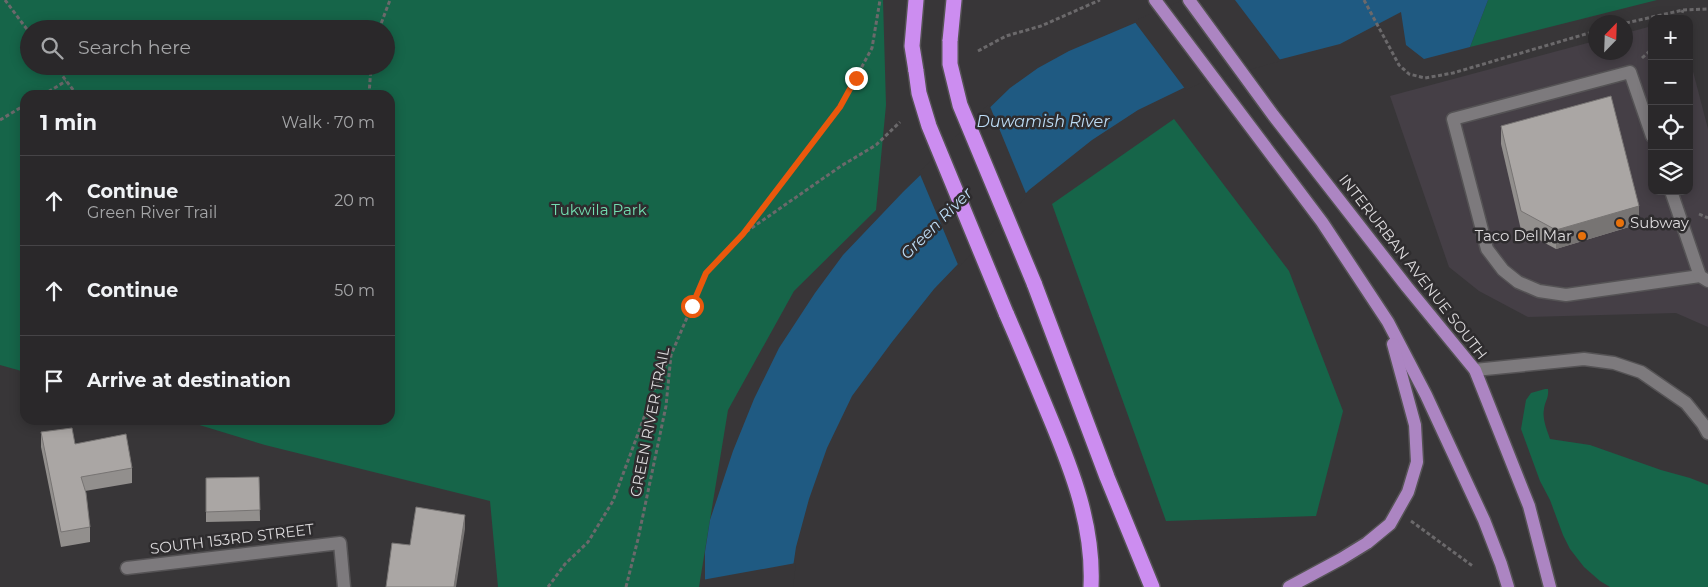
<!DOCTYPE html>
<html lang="en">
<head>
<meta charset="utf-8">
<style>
	:root { --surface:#2a282a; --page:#323032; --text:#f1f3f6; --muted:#a5a6a8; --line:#464447 }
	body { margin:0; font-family:Montserrat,sans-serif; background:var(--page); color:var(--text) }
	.controls { position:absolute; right:15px; top:15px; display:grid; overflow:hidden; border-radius:10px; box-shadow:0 2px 12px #0003 }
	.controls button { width:45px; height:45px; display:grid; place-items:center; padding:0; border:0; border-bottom:1px solid var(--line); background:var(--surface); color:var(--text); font:25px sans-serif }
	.compass { position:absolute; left:1588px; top:15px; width:45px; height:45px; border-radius:50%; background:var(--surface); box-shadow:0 2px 12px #0003; rotate:23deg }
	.stop { position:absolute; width:15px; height:15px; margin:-11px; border:4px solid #ea580c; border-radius:50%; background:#fff }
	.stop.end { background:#ea580c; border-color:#fff; box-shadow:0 1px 5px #0008 }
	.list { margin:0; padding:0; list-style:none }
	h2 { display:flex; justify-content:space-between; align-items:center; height:65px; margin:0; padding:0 20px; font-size:21px }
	h2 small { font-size:16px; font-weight:400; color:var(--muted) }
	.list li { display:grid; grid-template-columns:32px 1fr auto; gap:15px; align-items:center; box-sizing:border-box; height:90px; padding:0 20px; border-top:1px solid var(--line) }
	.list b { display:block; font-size:19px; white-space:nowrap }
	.list p { margin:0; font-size:16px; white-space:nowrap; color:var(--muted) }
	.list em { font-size:16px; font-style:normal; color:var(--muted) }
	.icon { flex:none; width:28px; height:28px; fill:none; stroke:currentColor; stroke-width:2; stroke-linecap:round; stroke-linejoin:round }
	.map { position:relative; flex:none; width:1708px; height:587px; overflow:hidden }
	.search { position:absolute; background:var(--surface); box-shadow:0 2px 12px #0003; left:20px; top:20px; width:375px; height:55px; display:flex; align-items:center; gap:12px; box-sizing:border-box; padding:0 18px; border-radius:28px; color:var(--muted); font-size:19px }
	.panel { position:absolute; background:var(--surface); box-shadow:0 2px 12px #0003; left:20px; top:90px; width:375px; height:335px; border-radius:15px }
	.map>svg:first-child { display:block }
	.built { fill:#453f46 }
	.green { fill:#166549; fill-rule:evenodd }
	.water { fill:#1f5a82 }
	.pier { fill:#383638 }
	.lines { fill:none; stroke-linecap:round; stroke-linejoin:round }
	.minor-casing { stroke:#555355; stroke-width:15 }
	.major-casing { stroke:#555355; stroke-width:15 }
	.highway-casing { stroke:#555355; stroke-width:18 }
	.path { stroke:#6b696b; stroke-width:3; stroke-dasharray:4 2.5; stroke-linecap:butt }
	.minor { stroke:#7d7a7d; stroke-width:12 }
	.major { stroke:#ac85c2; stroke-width:12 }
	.highway { stroke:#cc8df0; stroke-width:15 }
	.highway-bridge-casing { stroke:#555355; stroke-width:18; stroke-linecap:butt }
	.highway-bridge { stroke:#cc8df0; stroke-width:15 }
	.wall { fill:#928f8d }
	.shaded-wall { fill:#777473 }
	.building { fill:#aaa6a4; stroke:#777473 }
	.route { stroke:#ea580c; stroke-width:6 }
	.food-dot { fill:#e8710a; stroke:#2e2c2e; stroke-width:2 }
	.labels { text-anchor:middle; stroke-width:5; stroke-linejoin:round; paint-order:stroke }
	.park-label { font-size:15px; fill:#73dfb1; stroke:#2e2c2e }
	.poi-label { font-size:15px; fill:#dddbdd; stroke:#2e2c2e; text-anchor:start }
	.street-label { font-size:15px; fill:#dddbdd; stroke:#2e2c2e }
	.water-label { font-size:16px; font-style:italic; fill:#bddcf5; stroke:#2e2c2e }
</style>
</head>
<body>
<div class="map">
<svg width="1708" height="587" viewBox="0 0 1708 587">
	<rect width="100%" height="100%" fill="#383638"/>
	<path class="built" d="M1652 26V191H1689V56L1708 129V327L1676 313 1528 317 1479 291 1449 267 1390 96 1595 41 1596 52H1626V33Z"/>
	<g class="green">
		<path d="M0 0H883L886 105 876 210 794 291 728 410 699 587H498L490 501 265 445 183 420H390V95H25V372L0 365ZM29 29H386V66H29Z"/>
		<path d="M1488 0H1657L1470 47Z"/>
		<path d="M1174 119 1289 271 1343 411 1316 516 1166 521 1052 204Z"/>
		<path d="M1545 389H1548C1549 398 1545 401 1544 409 1542 419 1547 430 1550 439L1590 445 1661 470 1690 478 1708 485V587H1610L1600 581 1584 567 1570 549 1563 535 1550 500 1540 481 1521 429 1526 400 1531 393Z"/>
	</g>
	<path class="water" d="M1189 0H1488L1470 47 1424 59 1406 45 1401 12 1340 44 1200 80 1138 110 1092 140 1029 190 934 289 892 342 852 396 827 448 809 499 796 547 790 587H705V552L710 520 733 451 754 399 779 348 815 293 843 255 903 192 1010 88 1038 68 1069 51Z"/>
	<g class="pier">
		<path d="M1183 0H1235L1281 61 1201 83 1186 90 1134 21Z"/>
		<path d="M989 104 1027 196 959 267 919 172Z"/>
		<path d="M796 563 793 587H702V580Z"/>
	</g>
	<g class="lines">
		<defs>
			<g id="minor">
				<path d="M1652 136 1630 72 1453 119 1487 249 1503 270 1518 282 1539 291 1566 295 1700 276"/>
				<path d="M1671 191 1700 276 1708 281"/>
				<path d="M1475 370 1584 359 1614 363 1641 372 1686 403 1703 424 1708 433"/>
				<path d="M127 568 340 543 344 587"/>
			</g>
			<g id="major">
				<path d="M1155 0 1322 222 1388 322 1426 395 1484 520 1501 564 1508 587"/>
				<path d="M1189 0 1273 115 1407 287 1475 370 1529 506 1550 587"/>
				<path d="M1289 587 1341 559 1367 543 1390 524 1408 492 1417 462 1415 425 1393 344"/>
			</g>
			<g id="highway">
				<path d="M950 41 954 0"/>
				<path d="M916 71 912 46 916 0"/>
				<path d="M1034 283 1107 477 1152 587"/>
				<path d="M1006 313C1021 347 1035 381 1049 415 1072 470 1094 526 1091 587"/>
			</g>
		</defs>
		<use href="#minor" class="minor-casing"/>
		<use href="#major" class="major-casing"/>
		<use href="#highway" class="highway-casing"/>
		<g class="path">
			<path d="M5 0 29 32"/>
			<path d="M1364 0 1399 65 1409 74 1425 78 1453 73 1596 31"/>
			<path d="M1680 19 1683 10"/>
			<path d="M1626 23 1683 10 1708 9"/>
			<path d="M379 29 390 0"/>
			<path d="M978 51 1006 36 1041 26 1100 0"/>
			<path d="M1642 58 1652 49"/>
			<path d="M55 66 77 95"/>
			<path d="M43 95 66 81"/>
			<path d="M369 95 371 66"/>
			<path d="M0 120 25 105"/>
			<path d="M1699 214 1708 218"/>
			<path d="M745 231 840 107 872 48 880 0"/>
			<path d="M1411 521 1474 567"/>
			<path d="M548 587 565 564 588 542 613 501 655 388 669 358"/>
			<path d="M626 587 638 539 666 406 671 355 706 273 743 234 841 166 876 145 900 122"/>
		</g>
		<use href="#minor" class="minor"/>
		<use href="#major" class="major"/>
		<use href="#highway" class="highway"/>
		<defs>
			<g id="highway-bridge">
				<path d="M950 41V64L960 105 1034 283"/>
				<path d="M916 71 919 93 929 126 1006 313"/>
			</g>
		</defs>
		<use href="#highway-bridge" class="highway-bridge-casing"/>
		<use href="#highway-bridge" class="highway-bridge"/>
	</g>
	<g class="wall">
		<path d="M1501 126 1639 224 1556 249 1521 230 1501 144Z"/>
		<path d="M41 432 75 444 132 468V483L85 491 90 527V542L61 547 41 447Z"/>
		<path d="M259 477 260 521 206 522V478Z"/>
	</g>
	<g class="shaded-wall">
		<path d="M1639 206V224L1556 249V230Z"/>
		<path d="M465 515V529L456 587H454Z"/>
	</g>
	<g class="building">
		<path d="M1611 96 1639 206 1556 230 1521 211 1501 126Z"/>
		<path d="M72 428 75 444 126 434 132 468 81 477 86 493 90 527 61 532 41 432Z"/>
		<path d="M259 477 260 510 206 512V478Z"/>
		<path d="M416 507 465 515 454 587H386L392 543 410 545Z"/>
	</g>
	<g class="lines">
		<path class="route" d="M692 306 706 273 743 234 766 204 840 107 856 78"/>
	</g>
	<g class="food-dot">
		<circle cx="1620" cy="223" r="5"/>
		<circle cx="1582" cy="236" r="5"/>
	</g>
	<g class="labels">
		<g class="park-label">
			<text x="599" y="215">Tukwila Park</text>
		</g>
		<g class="poi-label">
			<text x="1630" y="228">Subway</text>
			<text x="1572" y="241" text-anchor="end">Taco Del Mar</text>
		</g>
		<g class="street-label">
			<text transform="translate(1413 267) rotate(52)" y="5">INTERURBAN AVENUE SOUTH</text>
			<text transform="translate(650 422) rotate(-79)" y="5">GREEN RIVER TRAIL</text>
			<text transform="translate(232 539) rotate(-7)" y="5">SOUTH 153RD STREET</text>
		</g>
		<g class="water-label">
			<text x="1043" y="127">Duwamish River</text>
			<text transform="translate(936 223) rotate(-45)" y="6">Green River</text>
		</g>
	</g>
</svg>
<div class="controls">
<button>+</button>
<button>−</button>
<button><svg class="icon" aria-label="locate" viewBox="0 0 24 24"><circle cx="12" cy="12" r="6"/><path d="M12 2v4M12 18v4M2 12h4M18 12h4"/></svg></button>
<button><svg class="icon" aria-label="layers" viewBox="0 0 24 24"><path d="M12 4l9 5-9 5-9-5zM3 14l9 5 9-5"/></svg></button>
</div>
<svg class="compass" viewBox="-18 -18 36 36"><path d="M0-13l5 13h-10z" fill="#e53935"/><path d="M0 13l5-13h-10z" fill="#a5a6a8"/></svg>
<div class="stop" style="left:692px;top:306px"></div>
<div class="stop end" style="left:856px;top:78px"></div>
<div class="search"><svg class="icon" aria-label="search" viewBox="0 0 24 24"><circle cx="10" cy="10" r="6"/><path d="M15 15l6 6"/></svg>Search here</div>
<section class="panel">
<h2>1 min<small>Walk · 70 m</small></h2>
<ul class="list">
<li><svg class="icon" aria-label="ahead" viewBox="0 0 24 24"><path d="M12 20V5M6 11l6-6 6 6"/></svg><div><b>Continue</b><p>Green River Trail</p></div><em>20 m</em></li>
<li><svg class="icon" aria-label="ahead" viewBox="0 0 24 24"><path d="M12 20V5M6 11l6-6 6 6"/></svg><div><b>Continue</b></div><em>50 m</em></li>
<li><svg class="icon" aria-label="arrive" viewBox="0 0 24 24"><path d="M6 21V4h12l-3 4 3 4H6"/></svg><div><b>Arrive at destination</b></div></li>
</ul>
</section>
</div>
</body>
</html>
